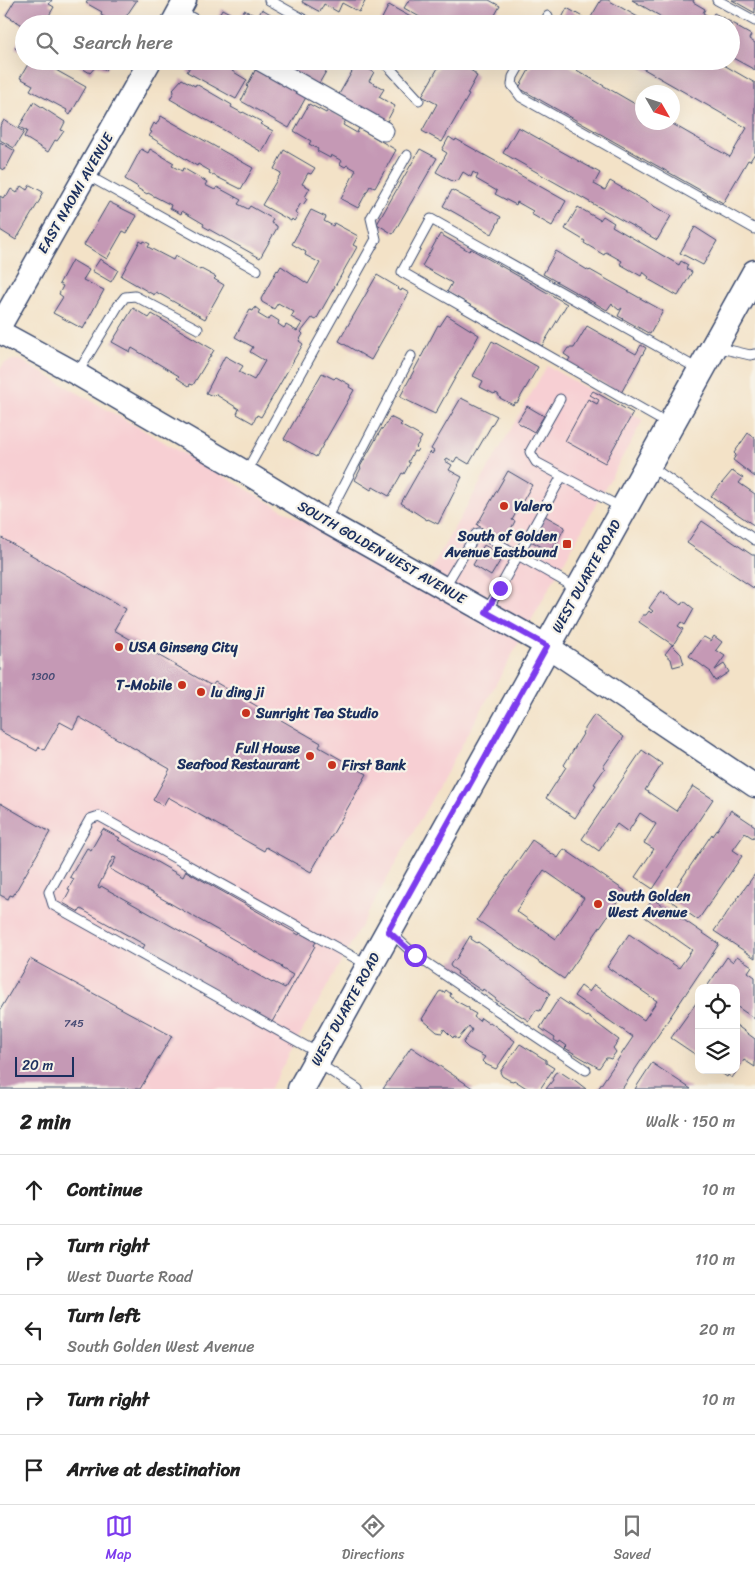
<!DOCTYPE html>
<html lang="en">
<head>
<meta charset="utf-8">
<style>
	:root { --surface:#fff; --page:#f2f2f2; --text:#222; --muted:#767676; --line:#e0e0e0; --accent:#7c3aed }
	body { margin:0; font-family:Sriracha,sans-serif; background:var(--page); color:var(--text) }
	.controls { position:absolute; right:15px; bottom:15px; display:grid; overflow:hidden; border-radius:10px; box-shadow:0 5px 20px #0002 }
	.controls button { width:45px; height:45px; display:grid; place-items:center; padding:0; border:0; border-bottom:1px solid var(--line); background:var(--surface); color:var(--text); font:25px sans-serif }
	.compass { position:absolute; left:635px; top:85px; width:45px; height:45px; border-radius:50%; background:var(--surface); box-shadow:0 5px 20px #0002; rotate:129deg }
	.scale { position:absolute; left:15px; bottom:12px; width:59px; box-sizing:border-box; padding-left:5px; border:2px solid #1b2f5e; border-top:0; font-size:14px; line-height:18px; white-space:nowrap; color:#1b2f5e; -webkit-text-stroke:4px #f7f3e8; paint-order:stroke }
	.stop { position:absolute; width:15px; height:15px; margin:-11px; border:4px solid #7c3aed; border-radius:50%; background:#fff }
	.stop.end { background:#7c3aed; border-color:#fff; box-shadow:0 1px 5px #0008 }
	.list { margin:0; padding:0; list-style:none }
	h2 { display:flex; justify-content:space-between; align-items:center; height:65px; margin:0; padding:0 20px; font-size:21px }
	h2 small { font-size:16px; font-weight:400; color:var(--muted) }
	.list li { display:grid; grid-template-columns:32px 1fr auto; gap:15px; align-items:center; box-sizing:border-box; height:70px; padding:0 20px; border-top:1px solid var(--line) }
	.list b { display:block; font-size:19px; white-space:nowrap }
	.list p { margin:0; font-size:16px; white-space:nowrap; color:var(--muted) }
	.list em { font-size:16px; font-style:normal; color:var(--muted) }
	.icon { flex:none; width:28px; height:28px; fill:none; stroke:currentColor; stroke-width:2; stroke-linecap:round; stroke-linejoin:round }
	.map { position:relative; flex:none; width:755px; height:1089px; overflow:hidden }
	.search { position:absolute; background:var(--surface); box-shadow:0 5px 20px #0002; left:15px; right:15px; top:15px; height:55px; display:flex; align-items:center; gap:12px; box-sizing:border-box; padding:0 18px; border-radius:28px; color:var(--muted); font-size:19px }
	.sheet { height:415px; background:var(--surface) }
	nav { display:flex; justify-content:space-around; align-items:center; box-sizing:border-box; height:70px; border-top:1px solid var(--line); background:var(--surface); font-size:14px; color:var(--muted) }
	nav a { display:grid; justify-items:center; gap:2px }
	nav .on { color:var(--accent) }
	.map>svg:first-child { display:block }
	.built { fill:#f7cfd3 }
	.building { fill:#c599b5; fill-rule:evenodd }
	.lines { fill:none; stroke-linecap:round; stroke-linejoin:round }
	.service-casing { stroke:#3b4a6e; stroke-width:11 }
	.minor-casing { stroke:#3b4a6e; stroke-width:21 }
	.tertiary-casing { stroke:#3b4a6e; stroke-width:25 }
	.secondary-casing { stroke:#3b4a6e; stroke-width:29 }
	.service { stroke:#fff; stroke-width:9 }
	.minor { stroke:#fff; stroke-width:19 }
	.tertiary { stroke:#fff; stroke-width:22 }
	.secondary { stroke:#fff; stroke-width:26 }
	.route { stroke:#7c3aed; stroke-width:6 }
	.poi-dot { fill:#c8321e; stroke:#f7f3e8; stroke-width:2 }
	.labels { text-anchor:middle; stroke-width:4.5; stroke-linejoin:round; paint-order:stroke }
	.number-label { font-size:11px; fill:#464a74 }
	.street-label { font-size:14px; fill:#1b2f5e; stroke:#f7f3e8 }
	.poi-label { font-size:14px; font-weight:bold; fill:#1b2f5e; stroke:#f7f3e8; text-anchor:start }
</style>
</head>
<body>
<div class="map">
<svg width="755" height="1089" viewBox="0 0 755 1089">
	<rect width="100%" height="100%" fill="#f7f3e8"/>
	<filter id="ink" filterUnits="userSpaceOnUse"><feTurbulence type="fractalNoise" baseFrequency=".02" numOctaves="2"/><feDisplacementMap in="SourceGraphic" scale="10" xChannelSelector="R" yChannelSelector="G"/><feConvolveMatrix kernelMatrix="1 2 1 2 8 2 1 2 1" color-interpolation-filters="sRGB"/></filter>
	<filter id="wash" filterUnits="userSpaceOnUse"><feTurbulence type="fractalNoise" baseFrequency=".0096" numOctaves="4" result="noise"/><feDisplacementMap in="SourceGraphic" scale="20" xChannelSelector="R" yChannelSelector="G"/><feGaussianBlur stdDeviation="1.12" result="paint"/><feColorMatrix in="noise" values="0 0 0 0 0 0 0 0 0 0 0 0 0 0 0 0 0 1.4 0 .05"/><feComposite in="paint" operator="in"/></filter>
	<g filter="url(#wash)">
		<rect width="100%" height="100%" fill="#f3e2c7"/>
		<path class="built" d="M13 360H20L420 588 547 366 643 420 270 1089H0V369L4 363Z"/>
		<g id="blocks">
			<g class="building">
				<path d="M15 0H52L49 4 54 7 44 24H24V26L6 15Z"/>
				<path d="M88 0H137L121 24H117L101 15 102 12 86 3Z"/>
				<path d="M303 0H366L359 12 342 3 338 12 324 4 320 12 302 2Z"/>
				<path d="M409 0H489L500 6 490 24H478L465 16 462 22 465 24H432L404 8Z"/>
				<path d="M601 0H608L650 24H587Z"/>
				<path d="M632 0H694L693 2 705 9 703 13 711 18 714 13 738 26 737 27 751 35 749 39 755 43V70L731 57V24H674Z"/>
				<path d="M732 0H755V13Z"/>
				<path d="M389 5 423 24H379Z"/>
				<path d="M567 8 586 19 583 24H559Z"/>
				<path d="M222 9 239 18 244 10 258 17 262 9 279 19 276 24H214Z"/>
				<path d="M21 36 24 38V54L15 48Z"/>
				<path d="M30 61H58L54 69 86 87 70 115 66 112 67 110 30 90 33 85 20 78Z"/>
				<path d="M70 61H111L106 70 97 65 90 73Z"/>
				<path d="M193 61H238L232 71 247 80 236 99 187 72Z"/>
				<path d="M276 61H316L328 68 317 87Z"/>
				<path d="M442 61H455L475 73V75L477 76 467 94 469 95 442 142 422 131 437 104 422 96Z"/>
				<path d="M534 61H561L642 108V122H669L730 157 747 128 630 61H717L755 83V153L750 161 748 160 723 203 519 88Z"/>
				<path d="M259 63 310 90 289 128 241 101 248 87 247 86Z"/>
				<path d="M357 63 374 72 369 81 384 89 379 97 395 106 385 125 338 96Z"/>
				<path d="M182 79 195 86 196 84 232 105 231 107 242 113 243 112 262 122 260 124 273 131 262 152 170 99 174 92 173 89Z"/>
				<path d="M34 102 65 122 61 130 64 131 57 141 55 140 48 152 24 137 27 131 19 127Z"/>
				<path d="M309 104 326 113 328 110 346 120 343 125 357 133 359 128 396 150 375 188 370 186 358 208 341 199 356 170 347 165 345 167 340 164 342 161 331 155 330 158 317 151 318 149 309 144 311 141 294 131Z"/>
				<path d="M161 116 253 168 241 189 209 173 210 171 198 164 197 166 149 136 152 132 150 131 154 123 156 125Z"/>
				<path d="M4 120 24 132 14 148 0 140V127Z"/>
				<path d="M518 127 600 173 594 184 605 190 610 181 671 216 657 240 503 153Z"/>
				<path d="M449 137 455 141 456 139 566 201 552 226 531 214 533 211 517 202 516 205 495 194 497 191 476 179 478 175 473 172 471 177 463 172 458 181 456 180 454 182 436 172 447 153 442 150Z"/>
				<path d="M0 142 15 151 5 170 0 168Z"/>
				<path d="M141 149 148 153 150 149 174 163 172 166 182 171 183 168 207 182 205 185 215 190 217 187 241 200 238 204 248 209 250 206 273 219 271 223 277 226V228L260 258 203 226 204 224 182 211 181 214 170 208 171 205 148 193 147 194 137 188 138 187 125 179Z"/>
				<path d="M420 149 437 158 393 234 377 224Z"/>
				<path d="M284 150 315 168 311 174 308 173 302 184 310 188 305 197 307 199 303 205 301 203 295 213 298 215 294 221 292 219 291 221 262 205 281 173 274 169Z"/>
				<path d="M30 185 43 192 40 197 41 198 16 240 0 230V196L3 198 5 195 7 196 11 189 17 193 21 186 27 190Z"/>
				<path d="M452 190 501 217 492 234 443 206Z"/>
				<path d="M109 202 137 216 127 233 123 231 107 259 84 245Z"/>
				<path d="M578 207 600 220 603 216 614 223 612 226 679 265 681 261 688 265 686 269 692 272 678 296 648 279 649 277 643 272 641 276 620 264 622 261 606 252 604 255 584 243 585 241 565 229Z"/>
				<path d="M311 210 326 217 324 221 333 226 334 223 358 236 353 245 357 247 316 320 312 318 301 332 303 334 299 341 303 344 261 417 257 415 253 423 237 414 239 409 215 394 213 396 206 393 225 356 243 366 239 372 254 380 265 361 250 352 253 347 235 337 250 310 253 311 255 307 260 311 258 314 268 320 271 316 279 321 278 324 284 328 286 325 297 331 302 323 291 317 294 312 278 303 274 309 262 302 261 299 277 270 278 271 281 266 308 284 320 263 305 255 306 252 292 244Z"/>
				<path d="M695 227 717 241 703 265 680 253Z"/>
				<path d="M440 234 469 251 471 249 567 304 542 346 447 292 452 283 422 266Z"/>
				<path d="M140 241 143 243 144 241 150 244 148 247 173 260 175 256 200 270 201 269 216 277 214 279 224 285 205 319 156 292 154 295 121 276Z"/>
				<path d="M556 251 589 271 590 270 663 311 650 334 618 316 622 308 619 310 613 305 612 303 607 310 543 274Z"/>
				<path d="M100 259 118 270 111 282 92 271Z"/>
				<path d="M72 260 89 270 83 280 104 290 83 329 53 313 63 297 59 294 63 286 59 284Z"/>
				<path d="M377 275 399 288 398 289 401 291 402 289 409 293 371 360 339 341Z"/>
				<path d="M133 308 149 318 152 314 214 350 193 385 190 384 189 386 177 378 179 376 132 348 130 352 112 342Z"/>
				<path d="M447 315 479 335 435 414 400 397 438 325 440 326Z"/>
				<path d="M587 326 636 354 641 345 646 348 621 393 567 363 570 358 564 354 568 348H574Z"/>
				<path d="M492 341 538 367 517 403 515 402 513 405 500 398 498 394 495 393 494 394 480 387 483 381 473 376Z"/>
				<path d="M322 373 334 379 336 377 350 385 349 387 354 390 316 457 284 439Z"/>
				<path d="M593 391 633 413 605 463 565 441 588 399 597 404 599 400 590 395Z"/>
				<path d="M461 398 497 416 469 464 457 457 454 462 447 458 445 461 452 465 449 470 462 477 438 524 428 519 427 520 401 503 430 452 432 454 434 451 431 449Z"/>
				<path d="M527 406 544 416 534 432 517 422Z"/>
				<path d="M390 417 402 423 400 425 422 437 416 447 418 449 416 452 414 451 408 462 410 463 404 474 402 473 389 496 373 487 371 490 355 480 361 468 360 467 382 428 383 429Z"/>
				<path d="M748 433 755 438V477L733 460 736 455 734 453Z"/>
				<path d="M508 471 532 485 512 520 515 521 505 541 477 525Z"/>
				<path d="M732 471 743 478 739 483 755 494V526L711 496Z"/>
				<path d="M545 516 565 527 551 552 531 541Z"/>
				<path d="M702 521 752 555H755V589L687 543Z"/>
				<path d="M0 537 126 609 114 630 212 686 215 682 321 743 319 747 367 774 311 872 266 847 264 851 168 797 163 806 153 800 170 769 79 717 73 729 60 722 44 750 39 747 37 751 0 731Z"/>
				<path d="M484 545 503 556 491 576 473 565Z"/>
				<path d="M661 591 681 605 684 601 694 609 685 625 681 622 678 626 683 629 673 645 639 622 643 615H646L649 611 651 613 653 611 649 608Z"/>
				<path d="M714 636 722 642 716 650 725 656 715 670 724 664 729 672 715 681 710 673 711 672 689 656 701 639 704 637 711 641Z"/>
				<path d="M672 645 681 654 684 664 673 667 671 659 665 654Z"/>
				<path d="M594 715 624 737 603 767 605 768 594 784 596 785 575 818 546 798 566 767 564 765 583 734 582 733Z"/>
				<path d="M642 750 662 764 645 790 676 811 693 786 713 799 653 889 635 877 654 849 644 843 656 824 640 813 628 832 617 824 599 851 582 839Z"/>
				<path d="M0 803 50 832 13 896 10 895 8 899 0 895Z"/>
				<path d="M731 810 755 826V835L753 838 745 833 733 850 742 856 698 920 668 899 712 834 713 836Z"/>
				<path d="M103 829 120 838 118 840 183 877 186 871 299 935 300 933 316 942 314 945 315 946 272 1022H271L269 1025 141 951 145 945 81 909 79 912 63 903 70 890 68 889 74 879 70 877 87 848 91 850ZM113 857 116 858 110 869 282 967 281 968 293 975 285 988 273 982 272 983 101 886 100 888 98 887Z"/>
				<path d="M532 840 558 858 564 849 625 891 564 979 477 920ZM544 870 584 898 556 939 516 911Z"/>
				<path d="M755 874V958L714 931Z"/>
				<path d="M653 899 719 944 622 1089H598L633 1037 574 996 581 986 589 992 594 985 644 1020 657 1001 607 967 629 934 679 968 692 950 642 915Z"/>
				<path d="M470 936 472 937 471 939 477 943 478 942 550 993 540 1011 536 1010 529 1021 496 1000V999L483 989 482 991 457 974 458 972 451 967 450 965 453 960 455 961Z"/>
				<path d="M737 956 752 966 748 972 755 977V1019L736 1006V988H706L727 957 733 962Z"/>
				<path d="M30 959 172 1036 140 1089H0V1010Z"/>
				<path d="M446 990 451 994 450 996 456 1001 469 1008V1010L476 1014 474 1017 479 1021 481 1018 488 1023 490 1022 515 1041 496 1069 485 1064 482 1061 485 1057 468 1048 463 1043 472 1030 469 1026 458 1039 454 1036 453 1038 444 1029 442 1033 437 1032 422 1019 439 992 441 991 444 993Z"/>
				<path d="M559 998 580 1012V1013L586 1017 587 1016 619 1040 613 1048 616 1052 611 1059 608 1058H606L599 1068 565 1048 567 1046 560 1041 559 1043 554 1040 555 1038 540 1028Z"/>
				<path d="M699 999V1057L671 1038Z"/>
				<path d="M736 1025 755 1039V1067L744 1060 732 1078 728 1075 727 1077 717 1070H736Z"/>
				<path d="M520 1044 541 1057 546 1060V1063L554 1068 540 1089H528L514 1080 513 1081 509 1080 502 1076 500 1072Z"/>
				<path d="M411 1047 474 1089H383Z"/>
				<path d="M652 1063 691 1089H635Z"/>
				<path d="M559 1071 571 1079 572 1078 586 1089H546L553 1080 552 1078 555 1073Z"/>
			</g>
		</g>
	</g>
	<g filter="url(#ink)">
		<use href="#blocks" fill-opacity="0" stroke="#3b4a6e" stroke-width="1"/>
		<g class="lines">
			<defs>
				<g id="service">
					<path d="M269 0 312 24"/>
					<path d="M717 0 755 21"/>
					<path d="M544 24 548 16"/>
					<path d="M379 61 388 66 419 100"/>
					<path d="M522 61 513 77 512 85 521 97 755 229"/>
					<path d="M87 175 257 270"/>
					<path d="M716 347 750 355 755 354"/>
					<path d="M77 374 118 306 125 297 135 296 198 329"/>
					<path d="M560 399 530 452 536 462 622 508"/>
					<path d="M668 424 402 272 431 219 698 369"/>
					<path d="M650 466 755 540"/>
					<path d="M246 472 376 239 371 218 407 155"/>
					<path d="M325 521 411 356"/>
					<path d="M444 588 476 534 479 533 578 589"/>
					<path d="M487 611 562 476"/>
					<path d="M391 933 415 955 586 1070"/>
					<path d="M318 1053 53 905 49 892 90 819 99 816 368 965"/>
					<path d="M318 1063 358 1089"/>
				</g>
				<g id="minor">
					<path d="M177 15 193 24"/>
					<path d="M260 61 384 131"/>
				</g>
				<g id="tertiary">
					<path d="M172 24 185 0"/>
					<path d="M0 326 150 61"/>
					<path d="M0 332 77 374 245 472 325 521 547 646 755 786"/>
				</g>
				<path id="secondary" d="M301 1089 755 273"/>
			</defs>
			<use href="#service" class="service-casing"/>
			<use href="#minor" class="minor-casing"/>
			<use href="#tertiary" class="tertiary-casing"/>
			<use href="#secondary" class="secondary-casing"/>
			<use href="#service" class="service"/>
			<use href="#minor" class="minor"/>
			<use href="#tertiary" class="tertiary"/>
			<use href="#secondary" class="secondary"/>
		</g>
	</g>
	<g class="lines" filter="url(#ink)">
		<path class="route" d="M415 955 388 931 547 646 486 612 500 588"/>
	</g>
	<g class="poi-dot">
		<circle cx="504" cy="506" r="5"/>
		<rect x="562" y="539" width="10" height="10" rx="2.5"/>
		<circle cx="119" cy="647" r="5"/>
		<circle cx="182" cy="685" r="5"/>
		<circle cx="201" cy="692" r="5"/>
		<circle cx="246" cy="713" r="5"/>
		<circle cx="310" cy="756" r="5"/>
		<circle cx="332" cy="765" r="5"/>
		<circle cx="598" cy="904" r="5"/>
	</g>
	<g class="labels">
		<g class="number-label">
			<text x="43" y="680">1300</text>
			<text x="74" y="1027">745</text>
		</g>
		<g class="street-label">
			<text transform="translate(75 193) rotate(-60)" y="5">EAST NAOMI AVENUE</text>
			<text transform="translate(382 552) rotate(30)" y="5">SOUTH GOLDEN WEST AVENUE</text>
			<text transform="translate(586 576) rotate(-61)" y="5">WEST DUARTE ROAD</text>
			<text transform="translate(345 1009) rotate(-61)" y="5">WEST DUARTE ROAD</text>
		</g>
		<g class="poi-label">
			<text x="514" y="511">Valero</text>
			<text x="557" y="541" text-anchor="end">South of Golden<tspan x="557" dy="16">Avenue Eastbound</tspan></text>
			<text x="129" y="652">USA Ginseng City</text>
			<text x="172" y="690" text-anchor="end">T-Mobile</text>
			<text x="211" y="697">lu ding ji</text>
			<text x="256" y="718">Sunright Tea Studio</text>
			<text x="300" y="753" text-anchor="end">Full House<tspan x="300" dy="16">Seafood Restaurant</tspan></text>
			<text x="342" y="770">First Bank</text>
			<text x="608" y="901">South Golden<tspan x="608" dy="16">West Avenue</tspan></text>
		</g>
	</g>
</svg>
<div class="controls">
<button><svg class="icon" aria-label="locate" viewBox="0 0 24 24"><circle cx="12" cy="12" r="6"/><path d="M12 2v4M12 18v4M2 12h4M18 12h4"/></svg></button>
<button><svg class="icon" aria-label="layers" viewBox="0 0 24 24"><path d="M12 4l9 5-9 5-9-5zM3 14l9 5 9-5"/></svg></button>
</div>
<svg class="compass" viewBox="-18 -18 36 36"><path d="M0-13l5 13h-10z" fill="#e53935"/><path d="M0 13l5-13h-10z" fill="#767676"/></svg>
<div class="scale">20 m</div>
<div class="stop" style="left:415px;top:955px"></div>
<div class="stop end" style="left:500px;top:588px"></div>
<div class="search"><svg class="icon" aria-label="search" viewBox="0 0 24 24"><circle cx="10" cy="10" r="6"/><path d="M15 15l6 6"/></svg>Search here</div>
</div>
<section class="sheet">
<h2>2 min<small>Walk · 150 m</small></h2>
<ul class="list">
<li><svg class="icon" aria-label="ahead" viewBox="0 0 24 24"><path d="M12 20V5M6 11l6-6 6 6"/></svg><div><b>Continue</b></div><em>10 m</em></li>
<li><svg class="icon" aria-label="right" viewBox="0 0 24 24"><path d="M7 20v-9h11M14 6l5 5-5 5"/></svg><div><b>Turn right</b><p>West Duarte Road</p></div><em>110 m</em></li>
<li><svg class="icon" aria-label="left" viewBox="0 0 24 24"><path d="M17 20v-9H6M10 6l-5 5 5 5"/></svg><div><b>Turn left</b><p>South Golden West Avenue</p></div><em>20 m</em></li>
<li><svg class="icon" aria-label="right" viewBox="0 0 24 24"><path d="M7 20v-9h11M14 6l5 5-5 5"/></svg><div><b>Turn right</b></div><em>10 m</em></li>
<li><svg class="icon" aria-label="arrive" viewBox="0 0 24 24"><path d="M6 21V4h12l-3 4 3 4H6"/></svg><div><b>Arrive at destination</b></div></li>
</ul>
</section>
<nav>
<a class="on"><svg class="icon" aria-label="map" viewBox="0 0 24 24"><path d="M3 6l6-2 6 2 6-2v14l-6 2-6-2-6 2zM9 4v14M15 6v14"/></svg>Map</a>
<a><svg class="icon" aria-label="directions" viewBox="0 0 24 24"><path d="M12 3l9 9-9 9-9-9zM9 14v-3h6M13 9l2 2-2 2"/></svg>Directions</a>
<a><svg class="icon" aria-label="saved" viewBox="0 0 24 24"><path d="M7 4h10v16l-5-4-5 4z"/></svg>Saved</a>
</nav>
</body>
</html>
